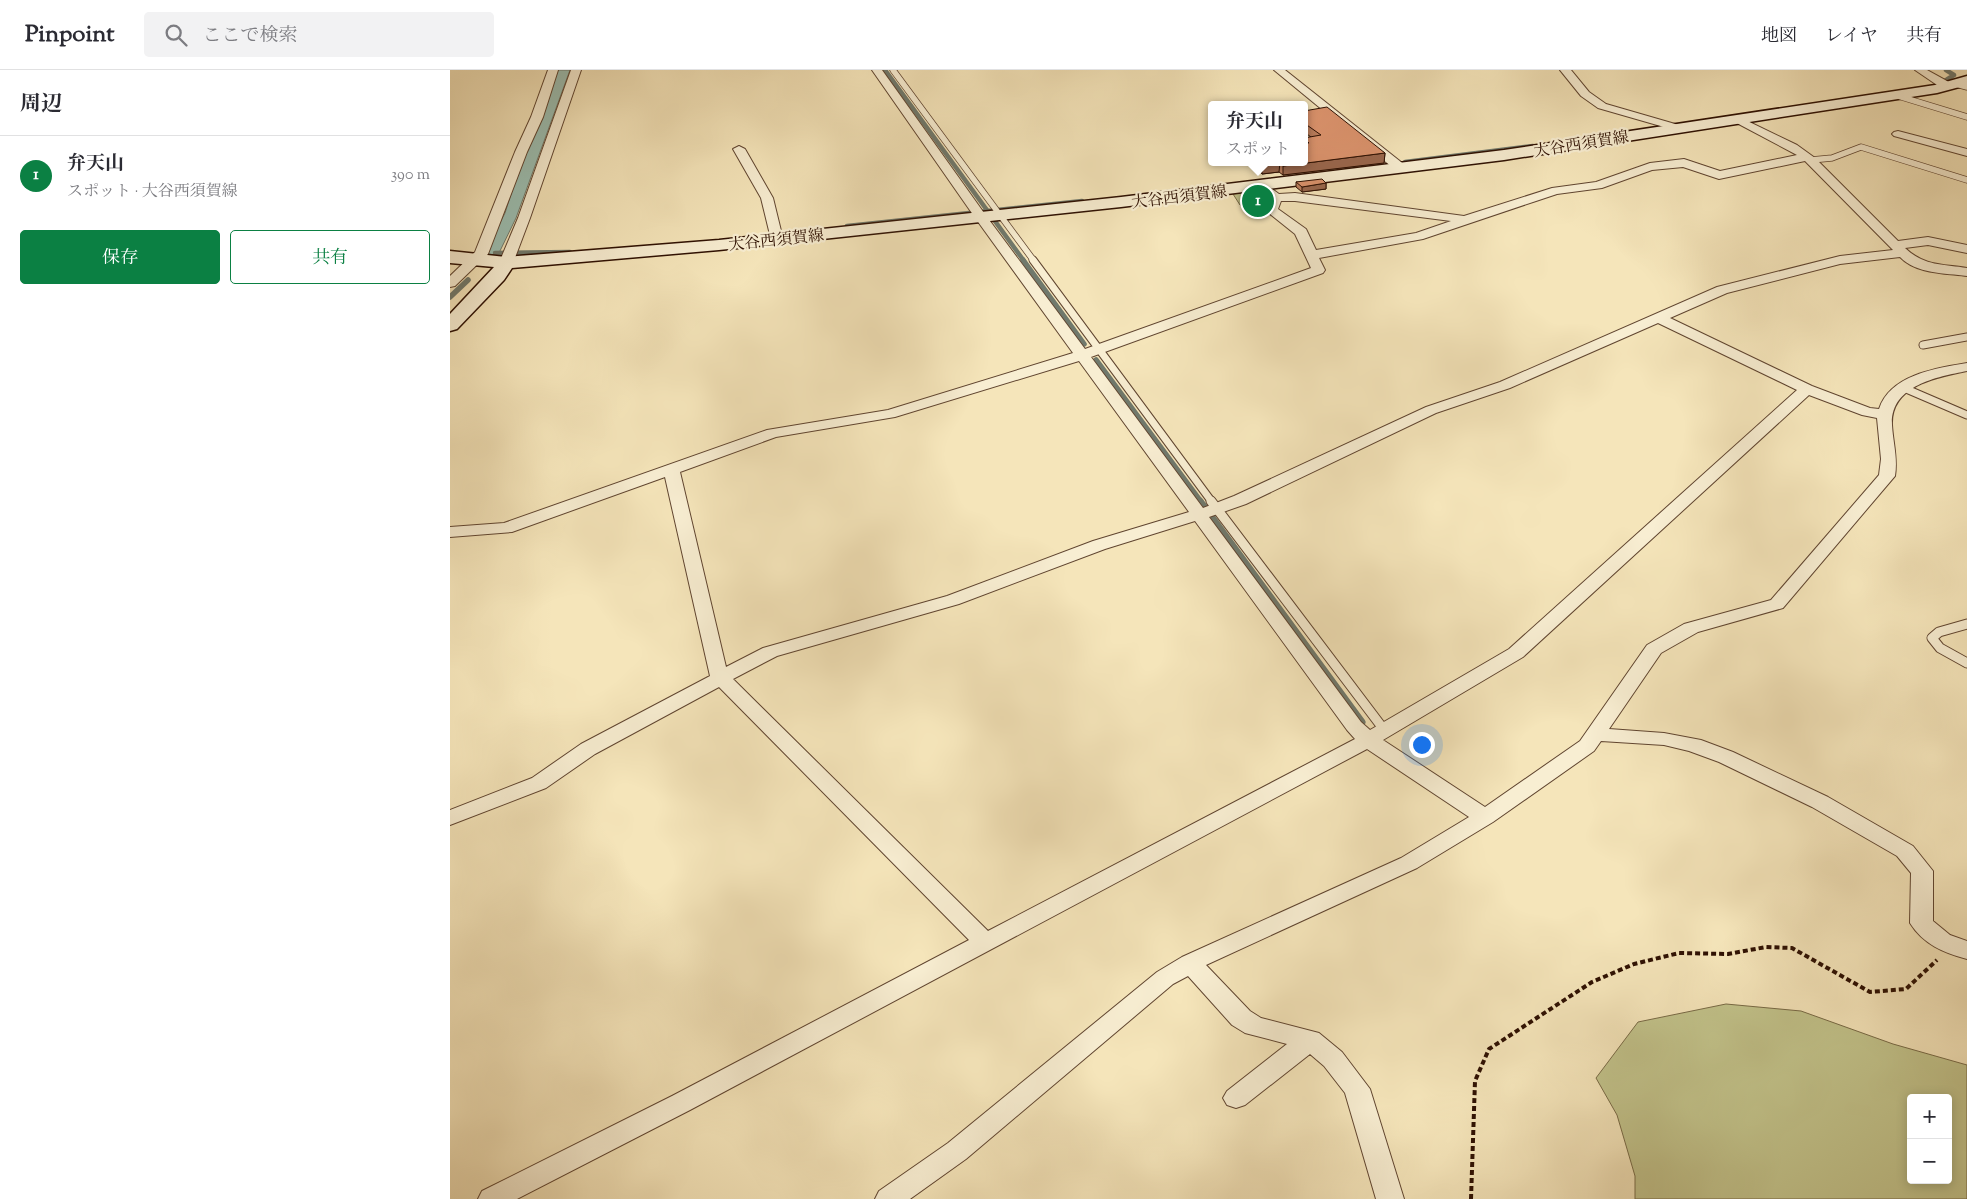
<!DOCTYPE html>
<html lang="ja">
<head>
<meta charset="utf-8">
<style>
	:root { --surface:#fff; --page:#f2f2f3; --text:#2b2b33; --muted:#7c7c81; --line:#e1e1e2; --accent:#0b8043 }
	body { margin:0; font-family:"Sorts Mill Goudy","Noto Serif JP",serif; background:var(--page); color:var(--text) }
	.controls { position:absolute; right:15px; bottom:15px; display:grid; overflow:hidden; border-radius:5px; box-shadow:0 2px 12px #0003 }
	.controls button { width:45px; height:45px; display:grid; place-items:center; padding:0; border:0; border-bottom:1px solid var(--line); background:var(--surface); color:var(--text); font:25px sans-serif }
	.you { position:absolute; left:971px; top:674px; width:18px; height:18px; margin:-12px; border:4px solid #fff; border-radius:50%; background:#1a73e8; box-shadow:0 0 0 8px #1a73e833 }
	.badge { display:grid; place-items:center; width:32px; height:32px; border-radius:50%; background:var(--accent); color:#fff; font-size:16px; font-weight:700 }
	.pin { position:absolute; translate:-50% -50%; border:2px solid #fff; box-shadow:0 1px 5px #0006 }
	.popup { position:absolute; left:758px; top:31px; width:100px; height:65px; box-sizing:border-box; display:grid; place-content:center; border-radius:5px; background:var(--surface); filter:drop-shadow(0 1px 4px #0005); font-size:16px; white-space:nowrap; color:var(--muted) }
	.popup b { font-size:19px; color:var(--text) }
	.popup::after { content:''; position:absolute; left:50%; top:100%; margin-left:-10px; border:10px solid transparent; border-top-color:var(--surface) }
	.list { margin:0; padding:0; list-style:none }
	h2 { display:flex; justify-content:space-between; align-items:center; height:65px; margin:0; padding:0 20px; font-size:21px }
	h2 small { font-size:16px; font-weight:400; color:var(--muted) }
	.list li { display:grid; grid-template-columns:32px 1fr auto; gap:15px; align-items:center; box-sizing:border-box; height:80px; padding:0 20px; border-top:1px solid var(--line) }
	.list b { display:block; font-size:19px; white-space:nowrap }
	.list p { margin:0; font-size:16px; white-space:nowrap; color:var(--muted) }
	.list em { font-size:16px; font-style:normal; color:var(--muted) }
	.actions { display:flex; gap:10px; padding:15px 20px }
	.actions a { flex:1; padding:11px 0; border:1px solid var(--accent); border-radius:5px; text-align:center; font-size:18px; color:var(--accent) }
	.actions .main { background:var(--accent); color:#fff }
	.icon { flex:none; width:28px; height:28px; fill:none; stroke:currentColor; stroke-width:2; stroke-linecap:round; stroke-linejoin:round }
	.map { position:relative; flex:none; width:1517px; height:1129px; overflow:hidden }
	header { display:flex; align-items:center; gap:30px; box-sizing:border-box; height:70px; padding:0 25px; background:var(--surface); border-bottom:1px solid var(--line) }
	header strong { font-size:24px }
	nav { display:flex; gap:28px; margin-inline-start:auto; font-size:18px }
	.search { width:350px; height:45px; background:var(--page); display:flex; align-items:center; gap:12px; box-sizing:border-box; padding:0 18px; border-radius:5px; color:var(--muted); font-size:19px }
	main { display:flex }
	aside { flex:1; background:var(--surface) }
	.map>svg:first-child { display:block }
	.green { fill:#c2c38b; stroke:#786a46; fill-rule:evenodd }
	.water { fill:#9cbfb2; stroke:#70796c }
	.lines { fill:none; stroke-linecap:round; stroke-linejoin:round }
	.stream-far2 { stroke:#70796c; stroke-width:4.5 }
	.stream-far1 { stroke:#70796c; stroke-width:5.5 }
	.stream { stroke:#70796c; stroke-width:7 }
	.lane-far2-casing { stroke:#604530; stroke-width:7 }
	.lane-far1-casing { stroke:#604530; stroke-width:9 }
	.lane-casing { stroke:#604530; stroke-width:11 }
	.street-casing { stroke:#604530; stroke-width:2 }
	.secondary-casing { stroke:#2e1002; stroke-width:3 }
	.path { stroke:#2e1002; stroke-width:4; stroke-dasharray:5 3; stroke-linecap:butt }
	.lane-far2 { stroke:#f8eed2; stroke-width:5.5 }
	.lane-far1 { stroke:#f8eed2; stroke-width:7 }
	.lane { stroke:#f8eed2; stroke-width:9 }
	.street { fill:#f8eed2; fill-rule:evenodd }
	.secondary { fill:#f8eed2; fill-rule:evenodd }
	.wall { fill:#bb7e5d; stroke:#2e1002 }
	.shaded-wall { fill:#99664c; stroke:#2e1002 }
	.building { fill:#da926c; stroke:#2e1002 }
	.labels { text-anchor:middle; stroke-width:4.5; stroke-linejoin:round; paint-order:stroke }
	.far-street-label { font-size:16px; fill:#2e1002; stroke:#f8eed2 }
</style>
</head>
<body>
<header>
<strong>Pinpoint</strong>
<div class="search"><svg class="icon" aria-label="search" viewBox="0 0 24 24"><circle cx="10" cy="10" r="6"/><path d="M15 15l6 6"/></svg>ここで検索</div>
<nav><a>地図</a><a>レイヤ</a><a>共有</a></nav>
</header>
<main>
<aside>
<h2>周辺<small></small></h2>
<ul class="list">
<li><span class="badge">1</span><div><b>弁天山</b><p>スポット · 大谷西須賀線</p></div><em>390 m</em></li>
</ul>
<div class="actions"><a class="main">保存</a><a>共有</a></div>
</aside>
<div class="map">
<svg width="1517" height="1129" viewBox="0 0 1517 1129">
	<rect width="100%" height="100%" fill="#f5e5ba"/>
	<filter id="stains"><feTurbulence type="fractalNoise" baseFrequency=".004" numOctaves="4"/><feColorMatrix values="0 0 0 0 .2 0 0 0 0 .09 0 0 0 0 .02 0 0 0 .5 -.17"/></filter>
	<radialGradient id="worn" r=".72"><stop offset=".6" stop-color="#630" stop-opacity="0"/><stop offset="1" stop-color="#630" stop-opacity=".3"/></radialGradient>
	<g class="green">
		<path d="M805 120 817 123 824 128 819 138 790 135 783 124Z"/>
		<path d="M1276 934 1351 941 1443 974 1517 995V1129H1185V1106L1167 1045 1146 1008 1188 952ZM1461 1028H1498V1110H1461Z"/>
	</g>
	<path class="water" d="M107 0H120L66 148 48 185 34 184 55 143 73 86 96 35Z"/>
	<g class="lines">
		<g class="stream-far2">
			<path d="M435 0 574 191"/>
			<path d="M1490 14 1504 5 1496 0"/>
			<path d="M955 92 1083 76"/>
			<path d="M397 156 632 131"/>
			<path d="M45 183 120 182"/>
		</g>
		<g class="stream-far1">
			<path d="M573 190 634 274"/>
			<path d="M0 227 18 210"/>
			<path d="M646 290 751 432"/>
		</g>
		<path class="stream" d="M750 431 912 652"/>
		<defs>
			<g id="lane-far2">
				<path d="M443 0 584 191"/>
				<path d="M1506 14 1517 17"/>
				<path d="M1445 25 1517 47"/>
				<path d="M1361 90 1382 88 1411 77 1517 110"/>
			</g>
			<g id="lane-far1">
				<path d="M583 190 762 432"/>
				<path d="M1473 275 1517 267"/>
				<path d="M1454 318 1517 345"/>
			</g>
			<g id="lane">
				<path d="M761 431 935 661"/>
				<path d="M1517 554 1489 562 1482 568 1490 578 1517 593"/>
			</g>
			<g id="street">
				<path d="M98 0H108L93 47 77 82 38 184 5 216 0 217V206L25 182 65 82 81 47Z"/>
				<path d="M121 0H131L80 148 63 193 56 197 51 196 49 193 68 148Z"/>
				<path d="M422 0H432L534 143 635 279 861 198 845 164 815 140 819 129 804 116 806 113H814L829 124 845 123 1014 146 1102 118 1146 112 1200 93 1234 89 1270 101 1347 85 1283 51 1281 49 1287 46 1347 75 1365 88 1448 171 1478 167 1517 175V183L1478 175 1455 178C1474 196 1492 194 1517 198V206C1495 203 1466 204 1450 187L1390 194 1277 223 1220 248 1362 316 1420 338 1429 339C1440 305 1486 298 1517 293V301C1486 307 1440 316 1442 355 1443 373 1448 388 1445 406L1333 538 1248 562 1211 583 1159 659 1214 663 1251 670 1283 682 1378 727 1463 776 1483 801V851L1500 865 1517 871V889C1494 883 1473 874 1460 853L1461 803 1447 786 1362 737 1269 692 1239 681 1214 675 1151 671 1144 681 1043 752 967 798 756 895 800 941 811 948 869 963 892 982 920 1019 954 1129H926L895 1023 874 996 860 984 795 1035 786 1038 777 1035 773 1028 777 1021 837 974 795 963 782 955 738 906 723 914 516 1089 460 1129H425L429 1121 498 1073 707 902 732 887 951 788 1019 747 917 679 240 1040 67 1129H28L32 1121 222 1026 519 870 269 617 145 684 96 718 0 755V740L82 708 131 674 260 606 215 407 62 462 0 467V457L54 453 317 360 438 340 623 283 526 149ZM1355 91 1443 180 1390 186 1267 217 1050 312 976 337 784 426 753 438 641 287 873 203 875 200 869 188 973 169 1086 131 1107 124 1152 118 1202 100 1233 97 1269 109ZM831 131H845L1001 151 966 163 866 180 856 159 828 139ZM1208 253 1347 320 1059 579 920 660 911 652 759 447 796 434 986 343 1060 318ZM629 291 739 442 643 471 497 526 313 578 276 597 230 402 326 367 445 347ZM1359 325 1412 345 1427 348 1431 389 1429 405 1321 530 1234 554 1197 575 1130 671 1035 737 933 670 1073 587ZM745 451 897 660 905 669 538 861 283 609 327 586 509 534 655 479Z"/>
				<path d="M824 0H835L956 96 958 99 956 102H948Z"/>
				<path d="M1110 0H1121L1139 22 1156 34 1232 56 1234 58 1228 61 1148 38 1131 26Z"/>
				<path d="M1465 0H1477L1506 16 1501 19 1487 15Z"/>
				<path d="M1448 61 1517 79V86L1444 66 1442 64 1444 62Z"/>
				<path d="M289 76 295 79 323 128 333 169 332 172 327 173 321 169 311 128 283 79Z"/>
			</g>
			<path id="secondary" d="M1517 6V15L1487 23 1054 90 671 137 269 180 62 198 54 210 7 259 0 261V244L44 197 0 193V181L56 187 269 170 671 127 1054 80 1485 15Z"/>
		</defs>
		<use href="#lane-far2" class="lane-far2-casing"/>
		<use href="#lane-far1" class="lane-far1-casing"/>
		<use href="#lane" class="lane-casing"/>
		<use href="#street" class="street-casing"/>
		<use href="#secondary" class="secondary-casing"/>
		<path class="path" d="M1021 1129 1025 1011 1039 979 1142 912 1184 894 1229 883 1278 884 1316 877 1342 878 1420 922 1456 919 1487 890"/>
		<use href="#lane-far2" class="lane-far2"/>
		<use href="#lane-far1" class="lane-far1"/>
		<use href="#lane" class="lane"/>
		<use href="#street" class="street"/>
		<use href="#secondary" class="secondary"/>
	</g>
	<g class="wall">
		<path d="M854 41 935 83 934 93 833 105 829 102 812 104 803 92H854V68L861 67 854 62Z"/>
		<path d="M846 112 876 113V119L852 122 846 117Z"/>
	</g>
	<g class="shaded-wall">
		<path d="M935 83 934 93 833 105V96Z"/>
		<path d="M830 92 829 102 812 104V94Z"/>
		<path d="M876 113V119L852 122V117Z"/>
	</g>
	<g class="building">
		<path d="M877 37 935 83 833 96 830 92 812 94 811 92H854V73H859L854 68 871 65 854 53V41Z"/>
		<path d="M872 109 876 113 852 117 846 112Z"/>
	</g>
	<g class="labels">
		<g class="far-street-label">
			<text transform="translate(1131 73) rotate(-9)" y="6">大谷西須賀線</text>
			<text transform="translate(729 126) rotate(-7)" y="6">大谷西須賀線</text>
			<text transform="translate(326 169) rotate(-6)" y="6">大谷西須賀線</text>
		</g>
	</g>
	<rect width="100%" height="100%" filter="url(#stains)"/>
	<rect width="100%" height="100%" fill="url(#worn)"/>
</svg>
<div class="controls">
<button>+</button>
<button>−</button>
</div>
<div class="you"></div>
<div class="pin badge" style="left:808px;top:131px">1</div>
<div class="popup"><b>弁天山</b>スポット</div>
</div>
</main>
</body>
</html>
